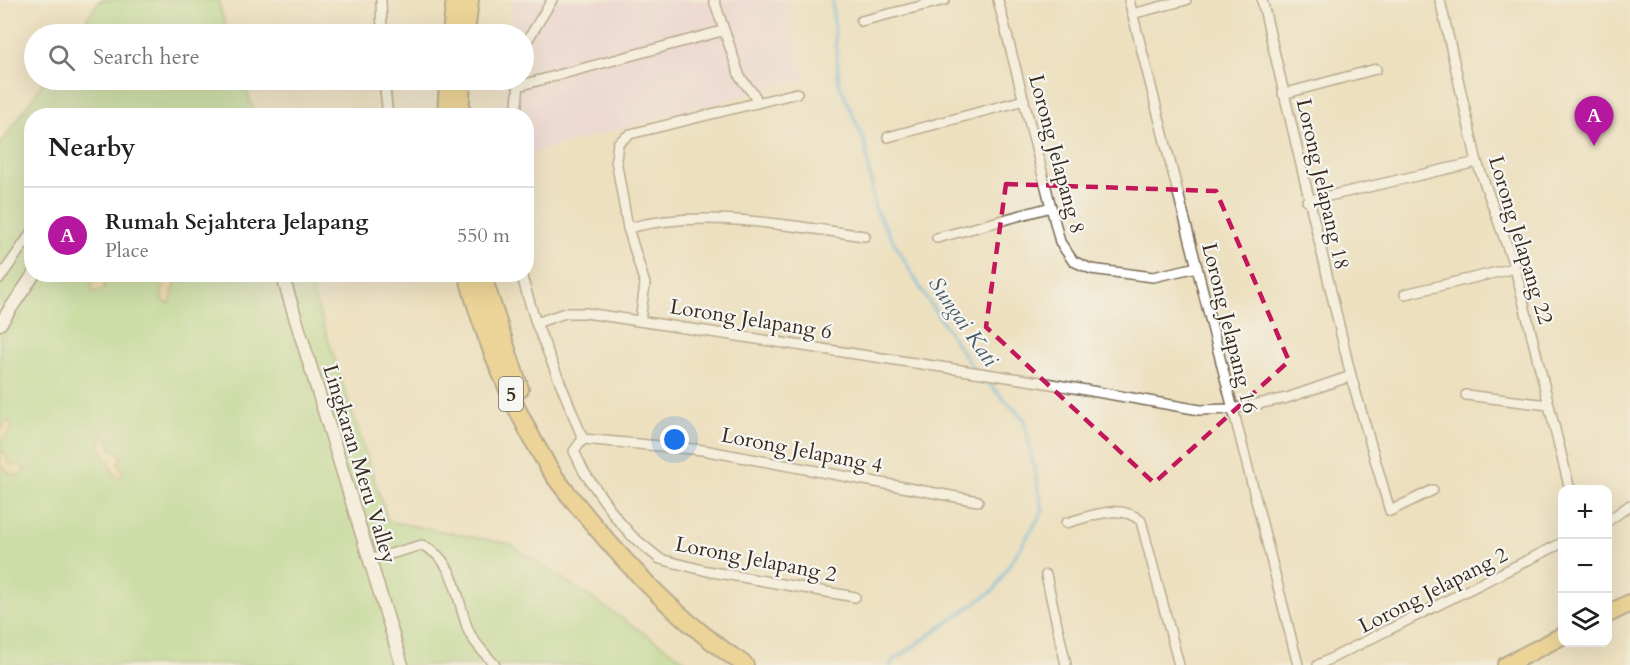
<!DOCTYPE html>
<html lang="en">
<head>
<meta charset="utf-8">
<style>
	:root { --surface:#fff; --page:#f6f6f6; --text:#202124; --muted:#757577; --line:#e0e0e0; --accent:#b5179e }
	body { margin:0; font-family:Cardo,serif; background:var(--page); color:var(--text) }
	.controls { position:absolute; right:18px; bottom:18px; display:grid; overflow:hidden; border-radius:12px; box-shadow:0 6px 24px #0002 }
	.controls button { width:54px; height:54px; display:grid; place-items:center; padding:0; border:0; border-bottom:2px solid var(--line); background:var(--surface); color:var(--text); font:30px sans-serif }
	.you { position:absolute; left:675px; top:440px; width:21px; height:21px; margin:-15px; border:4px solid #fff; border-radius:50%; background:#1a73e8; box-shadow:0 0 0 9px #1a73e833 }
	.badge { display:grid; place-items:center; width:39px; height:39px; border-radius:50%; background:var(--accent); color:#fff; font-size:20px; font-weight:700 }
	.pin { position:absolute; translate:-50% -50px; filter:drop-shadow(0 2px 3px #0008) }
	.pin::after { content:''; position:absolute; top:32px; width:21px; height:18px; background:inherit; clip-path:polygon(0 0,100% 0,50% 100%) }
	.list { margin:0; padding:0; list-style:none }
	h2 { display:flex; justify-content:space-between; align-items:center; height:78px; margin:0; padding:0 24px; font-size:26px }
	h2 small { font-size:20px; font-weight:400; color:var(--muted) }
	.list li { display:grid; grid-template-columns:39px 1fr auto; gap:18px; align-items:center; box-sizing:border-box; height:96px; padding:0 24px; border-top:2px solid var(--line) }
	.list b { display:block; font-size:22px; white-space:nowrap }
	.list p { margin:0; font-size:20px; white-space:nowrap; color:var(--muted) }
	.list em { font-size:20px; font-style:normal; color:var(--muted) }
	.icon { flex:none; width:33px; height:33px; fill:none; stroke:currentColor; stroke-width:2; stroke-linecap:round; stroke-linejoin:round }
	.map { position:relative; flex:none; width:1630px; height:665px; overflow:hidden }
	.search { position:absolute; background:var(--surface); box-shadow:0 6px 24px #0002; left:24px; top:24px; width:510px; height:66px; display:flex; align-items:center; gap:15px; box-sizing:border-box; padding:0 21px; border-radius:33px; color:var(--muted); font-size:22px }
	.panel { position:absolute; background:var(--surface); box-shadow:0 6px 24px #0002; left:24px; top:108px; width:510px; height:174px; border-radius:24px }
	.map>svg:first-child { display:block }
	.built { fill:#edd0e8 }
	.green { fill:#a6d988; stroke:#708253; stroke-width:1.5 }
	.sand { fill:url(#sand-dots); stroke:#94825e; stroke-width:1.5 }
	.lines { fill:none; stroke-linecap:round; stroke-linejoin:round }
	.stream { stroke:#66b3df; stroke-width:4 }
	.minor-casing { stroke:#796a56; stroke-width:12 }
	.tertiary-casing { stroke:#796a56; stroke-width:15 }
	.trunk-casing { stroke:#796a56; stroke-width:20 }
	.minor { stroke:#fff; stroke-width:9 }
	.tertiary { stroke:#fff; stroke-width:12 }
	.trunk { stroke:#ebc669; stroke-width:16 }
	.marked { fill:none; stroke:#c2185b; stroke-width:4.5; stroke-dasharray:12 8; stroke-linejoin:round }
	.labels { text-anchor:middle; stroke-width:4.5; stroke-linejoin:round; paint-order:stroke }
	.shield { fill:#f6f6f2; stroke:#73675e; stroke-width:1.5 }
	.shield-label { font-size:20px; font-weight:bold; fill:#3b2a1e }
	.street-label { font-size:21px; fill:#3b2a1e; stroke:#f6f6f2 }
	.water-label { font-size:22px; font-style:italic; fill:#4a5a62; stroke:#f6f6f2 }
</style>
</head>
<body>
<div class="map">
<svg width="1630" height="665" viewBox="0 0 1630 665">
	<defs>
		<pattern id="sand-dots" width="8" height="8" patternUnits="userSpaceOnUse" patternTransform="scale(1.5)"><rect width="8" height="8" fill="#eeda9e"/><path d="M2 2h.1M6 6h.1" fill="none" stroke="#cdbb88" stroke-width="1.8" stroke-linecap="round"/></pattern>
	</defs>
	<rect width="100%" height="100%" fill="#f6f6f2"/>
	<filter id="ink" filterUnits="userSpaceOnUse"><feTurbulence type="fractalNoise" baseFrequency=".0167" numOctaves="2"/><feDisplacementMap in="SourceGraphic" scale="12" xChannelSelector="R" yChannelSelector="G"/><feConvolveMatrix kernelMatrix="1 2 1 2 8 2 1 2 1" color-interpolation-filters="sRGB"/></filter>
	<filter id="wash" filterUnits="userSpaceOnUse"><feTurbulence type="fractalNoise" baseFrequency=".008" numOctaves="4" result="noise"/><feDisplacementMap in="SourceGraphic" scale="24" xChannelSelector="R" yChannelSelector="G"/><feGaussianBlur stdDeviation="1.35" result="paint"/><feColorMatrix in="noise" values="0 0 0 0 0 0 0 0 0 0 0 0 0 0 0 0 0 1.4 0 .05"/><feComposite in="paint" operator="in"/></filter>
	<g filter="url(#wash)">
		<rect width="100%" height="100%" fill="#ede0bf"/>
		<path class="built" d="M514 0H785L805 79 527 154 526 116H501L505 80H524V34H509Z"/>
		<g class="green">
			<path d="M100 0H218L228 34H76Z"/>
			<path d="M45 80H243L255 115 32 116V274L307 275 388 521 510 544 692 665H0V145Z"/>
		</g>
		<g class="sand">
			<path d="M94 275H104V289L94 292 91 287Z"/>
			<path d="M158 275H172L177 277 170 304 161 299 163 290Z"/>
			<path d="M10 421 13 427 0 444V433L5 423Z"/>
			<path d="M104 433 108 437 112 450 120 452 121 458 118 464 123 471 121 477 115 476 101 448 100 439Z"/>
			<path d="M1 451 6 454 7 461 11 465H20L26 469 20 475H11L0 464Z"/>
		</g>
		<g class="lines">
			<g class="stream">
				<path d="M832 0 839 83 865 143 875 209 922 291 974 370"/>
				<path d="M891 665 894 660 994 590 1043 511 1024 419 980 375"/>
			</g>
		</g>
	</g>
	<g filter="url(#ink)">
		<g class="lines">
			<defs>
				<g id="minor">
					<path d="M381 0 382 34"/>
					<path d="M714 0 740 77 755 96 757 103"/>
					<path d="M998 0 1060 242 1073 261 1091 269 1153 277 1197 267"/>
					<path d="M1129 0 1298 665"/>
					<path d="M1440 0 1477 162 1515 268 1570 490"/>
					<path d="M1132 14 1186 0"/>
					<path d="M861 21 945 0"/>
					<path d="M524 46 552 0"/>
					<path d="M384 80 388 116"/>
					<path d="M518 86 722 31"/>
					<path d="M1283 94 1376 69"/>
					<path d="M516 116 519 82"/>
					<path d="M888 137 1024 100"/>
					<path d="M1307 201 1477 162"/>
					<path d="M628 228C704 208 789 226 865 236"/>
					<path d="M937 238 1051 207"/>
					<path d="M521 274 536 323 583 439"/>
					<path d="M0 278 32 232"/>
					<path d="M1405 294 1515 268"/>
					<path d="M640 321 645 284 628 228 616 160 618 143 630 134 797 93"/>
					<path d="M536 323 565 313H586L1040 382 1200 410 1232 409 1287 398 1351 376 1262 0"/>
					<path d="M1351 376 1390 511 1433 490"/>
					<path d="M1466 395 1548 405"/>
					<path d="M583 439 703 450 978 501"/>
					<path d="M583 439 574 451 584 472 617 519 633 537 660 559 707 571 855 597"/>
					<path d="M1608 521 1630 505"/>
					<path d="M1066 523C1090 517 1121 502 1141 521L1179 665"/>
					<path d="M369 560 422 545C458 561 456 601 469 632 475 644 486 655 495 665"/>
					<path d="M1046 575 1066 665"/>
					<path d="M1318 665 1562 543"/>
				</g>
				<g id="tertiary">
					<path d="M282 274 402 665"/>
					<path d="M0 324 34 274"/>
				</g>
				<g id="trunk">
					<path d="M451 34 455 0"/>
					<path d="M466 34 470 0"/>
					<path d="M446 116 448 80"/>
					<path d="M460 116 462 80"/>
					<path d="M467 274C485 342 513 408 549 468 560 486 575 502 588 518 634 574 684 625 745 665"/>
					<path d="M482 274 520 389"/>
					<path d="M1608 614 1630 603"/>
					<path d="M1506 665 1562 636"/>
				</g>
			</defs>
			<use href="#minor" class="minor-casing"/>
			<use href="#tertiary" class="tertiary-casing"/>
			<use href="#trunk" class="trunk-casing"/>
			<use href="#minor" class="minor"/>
			<use href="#tertiary" class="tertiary"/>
			<use href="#trunk" class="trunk"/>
		</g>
	</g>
	<path d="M0 0H1630V665H0ZM1006 184 1216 191 1289 361 1154 483 986 327Z" fill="#ede0bf" fill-opacity=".55" fill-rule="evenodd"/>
	<path class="marked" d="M1006 184 1216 191 1289 361 1154 483 986 327Z"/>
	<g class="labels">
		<rect class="shield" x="499" y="377" width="24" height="34" rx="4.5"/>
		<g class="shield-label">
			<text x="511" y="401">5</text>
		</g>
		<g class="street-label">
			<text transform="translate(1057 154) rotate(75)" y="7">Lorong Jelapang 8</text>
			<text transform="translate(1323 184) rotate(77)" y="7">Lorong Jelapang 18</text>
			<text transform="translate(1521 240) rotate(73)" y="7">Lorong Jelapang 22</text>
			<text transform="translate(751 319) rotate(9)" y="7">Lorong Jelapang 6</text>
			<text transform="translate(1230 328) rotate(76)" y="7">Lorong Jelapang 16</text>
			<text transform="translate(802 450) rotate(11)" y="7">Lorong Jelapang 4</text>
			<text transform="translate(360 464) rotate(73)" y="7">Lingkaran Meru Valley</text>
			<text transform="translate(756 559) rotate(11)" y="7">Lorong Jelapang 2</text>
			<text transform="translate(1433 590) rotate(-27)" y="7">Lorong Jelapang 2</text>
		</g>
		<g class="water-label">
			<text transform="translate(964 321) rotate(55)" y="8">Sungai Kati</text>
		</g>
	</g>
</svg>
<div class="controls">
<button>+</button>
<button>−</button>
<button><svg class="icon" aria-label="layers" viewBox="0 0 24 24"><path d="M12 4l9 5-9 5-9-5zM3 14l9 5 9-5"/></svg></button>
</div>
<div class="you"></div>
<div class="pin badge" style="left:1594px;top:146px">A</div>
<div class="search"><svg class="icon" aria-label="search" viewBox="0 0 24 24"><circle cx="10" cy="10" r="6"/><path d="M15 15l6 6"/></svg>Search here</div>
<section class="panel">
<h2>Nearby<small></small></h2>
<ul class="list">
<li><span class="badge">A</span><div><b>Rumah Sejahtera Jelapang</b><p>Place</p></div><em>550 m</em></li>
</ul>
</section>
</div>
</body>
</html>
